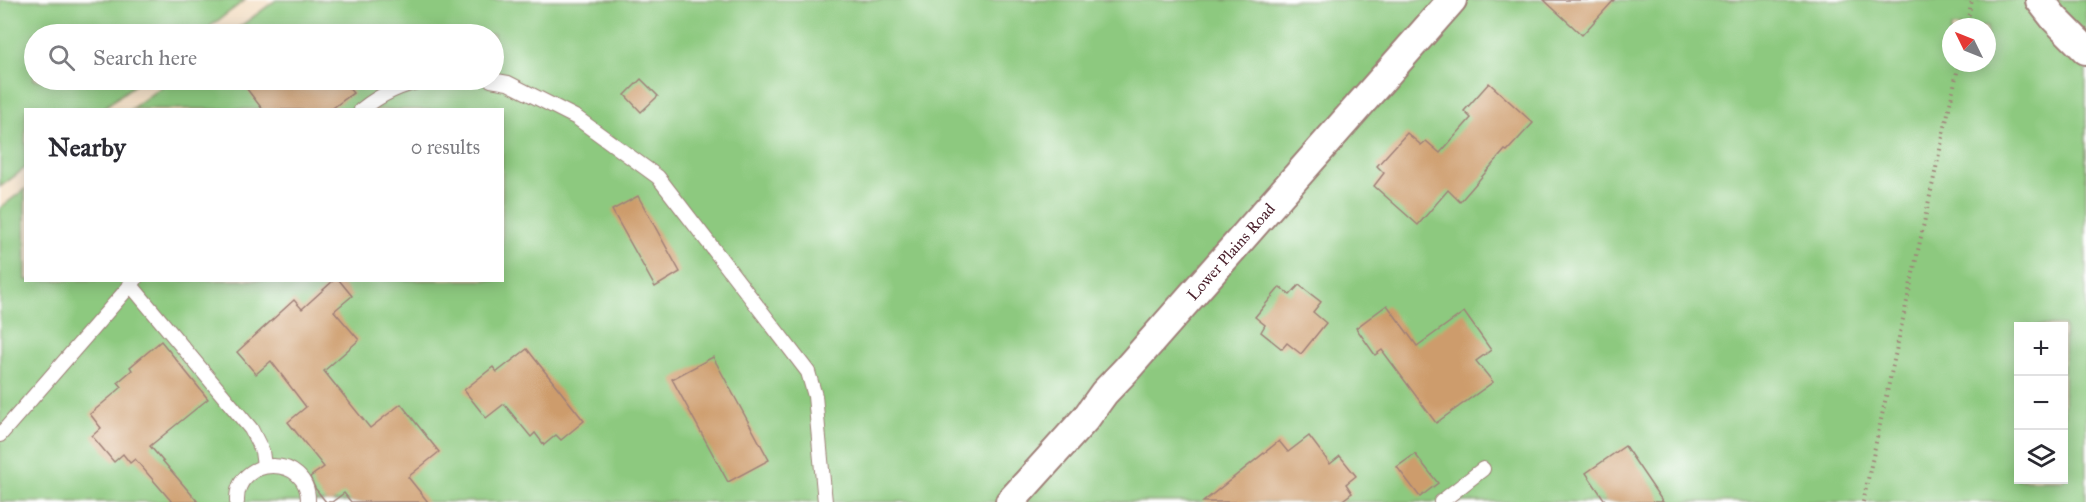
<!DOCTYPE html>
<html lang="en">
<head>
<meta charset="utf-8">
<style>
	:root { --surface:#fff; --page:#f2f2f3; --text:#2b2b33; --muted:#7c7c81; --line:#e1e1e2 }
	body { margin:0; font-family:"IM FELL Great Primer",serif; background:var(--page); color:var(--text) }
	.controls { position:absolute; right:18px; bottom:18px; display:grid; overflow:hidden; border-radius:0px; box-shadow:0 3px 15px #0003 }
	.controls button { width:54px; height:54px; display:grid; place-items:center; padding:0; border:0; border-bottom:2px solid var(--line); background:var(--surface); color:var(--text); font:30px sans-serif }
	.compass { position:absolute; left:1942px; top:18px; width:54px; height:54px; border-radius:50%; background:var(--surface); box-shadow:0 3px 15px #0003; rotate:313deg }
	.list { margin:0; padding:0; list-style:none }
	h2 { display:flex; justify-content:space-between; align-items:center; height:78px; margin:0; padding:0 24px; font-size:26px }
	h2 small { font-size:20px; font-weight:400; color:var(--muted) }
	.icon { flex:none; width:33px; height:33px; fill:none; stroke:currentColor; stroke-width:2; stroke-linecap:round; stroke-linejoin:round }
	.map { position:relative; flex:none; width:2086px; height:502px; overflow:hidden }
	.search { position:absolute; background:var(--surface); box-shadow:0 3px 15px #0003; left:24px; top:24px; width:480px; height:66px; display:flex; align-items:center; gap:15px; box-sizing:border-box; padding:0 21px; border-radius:33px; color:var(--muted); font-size:22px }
	.panel { position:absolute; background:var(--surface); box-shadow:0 3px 15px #0003; left:24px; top:108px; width:480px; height:174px; border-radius:0px }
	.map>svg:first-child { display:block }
	.green { fill:#8dc97f; stroke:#6c7455; stroke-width:1.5; fill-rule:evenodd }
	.building { fill:#cd9c6c }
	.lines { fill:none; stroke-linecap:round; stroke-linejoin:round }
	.lane-casing { stroke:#9f8078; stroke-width:16 }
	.street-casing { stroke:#9f8078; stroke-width:32 }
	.path { stroke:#9f8078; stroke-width:4; stroke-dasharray:1.5 4.5; stroke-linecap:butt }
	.lane { stroke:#fff; stroke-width:14 }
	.street { stroke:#fff; stroke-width:28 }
	.labels { text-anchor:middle; stroke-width:4.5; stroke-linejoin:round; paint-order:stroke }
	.street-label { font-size:16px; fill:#4a1f2b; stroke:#fff }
</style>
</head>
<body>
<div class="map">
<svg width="2086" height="502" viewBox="0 0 2086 502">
	<rect width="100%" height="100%" fill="#fff"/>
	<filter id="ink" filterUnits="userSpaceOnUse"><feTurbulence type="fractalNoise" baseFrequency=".0167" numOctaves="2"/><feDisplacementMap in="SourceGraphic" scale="12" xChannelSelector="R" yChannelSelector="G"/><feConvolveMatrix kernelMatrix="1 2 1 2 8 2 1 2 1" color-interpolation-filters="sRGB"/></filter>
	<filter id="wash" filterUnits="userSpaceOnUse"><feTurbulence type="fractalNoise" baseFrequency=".008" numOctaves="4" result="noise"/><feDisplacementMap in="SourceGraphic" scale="24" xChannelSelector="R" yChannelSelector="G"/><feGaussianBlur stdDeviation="1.35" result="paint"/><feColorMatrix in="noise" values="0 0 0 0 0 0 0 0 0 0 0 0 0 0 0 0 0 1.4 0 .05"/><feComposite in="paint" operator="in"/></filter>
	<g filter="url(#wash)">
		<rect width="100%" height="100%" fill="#f4e0c6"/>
		<g class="green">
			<path d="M0 0H245L200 34H34V80H141L102 109 26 110 25 168 0 187Z"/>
			<path d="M276 0H2086V502H0V208L25 189 26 280H502V110L131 109 171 80H494V34H230ZM1951 27H1987V63H1951ZM2018 326H2064V480H2018Z"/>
		</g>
		<g id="blocks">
			<g class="building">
				<path d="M1544 0H1614L1582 35Z"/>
				<path d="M641 79 658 96 641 112 625 95Z"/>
				<path d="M240 80H286L293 89 306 80H342L353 93 330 110H263Z"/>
				<path d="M1489 83 1533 123 1507 151 1505 150 1460 202 1448 190 1418 225 1374 186 1384 173 1377 166 1407 133 1421 145 1426 141 1440 153 1471 118 1464 111Z"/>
				<path d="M638 196 680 272 655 287 612 210Z"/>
				<path d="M334 280H339L352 296 334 311 359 340 324 371 370 428 401 404 439 452 408 477 428 502H351L344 493 332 502H326L315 488 310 477 324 467 288 422 306 407 271 361 256 374 237 352 294 300 302 309Z"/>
				<path d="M1299 285 1321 302 1313 312 1326 323 1301 354 1287 343 1282 349 1261 332 1265 325 1255 317 1280 287 1290 295Z"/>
				<path d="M1387 305 1417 346 1464 312 1491 350 1476 361 1493 382 1436 423 1382 350 1375 355 1356 328Z"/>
				<path d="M161 341 208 399 150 446 198 502H172L135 459 130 463 123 454 114 462 92 436 101 428 90 414 122 387 118 382 132 370 130 367Z"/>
				<path d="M527 349 584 421 561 440 556 435 544 445 535 433 531 437 504 404 486 418 464 390 493 367 497 372Z"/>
				<path d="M713 357 769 460 728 482 672 379Z"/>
				<path d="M1309 436 1330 464 1340 456 1356 476 1346 484 1352 493 1340 502H1203L1279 441 1288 452Z"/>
				<path d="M1625 446 1663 502H1606L1586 473Z"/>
				<path d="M1415 454 1438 483 1420 497 1397 467Z"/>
			</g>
		</g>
	</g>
	<g filter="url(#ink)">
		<use href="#blocks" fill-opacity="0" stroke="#9f8078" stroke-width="1.5"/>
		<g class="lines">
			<defs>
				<g id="lane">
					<path d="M491 80 508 83 577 118 658 177 808 372 815 396 825 502"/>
					<path d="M361 110C381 94 402 84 427 80"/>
					<path d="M130 284 251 429 262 451 264 466"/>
					<path d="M0 435 135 280"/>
					<path d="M237 502C235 455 310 453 308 502"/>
					<path d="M1441 502 1483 469"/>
				</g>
				<g id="street">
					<path d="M2040 0 2054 18 2086 50"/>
					<path id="s1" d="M1010 502 1086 418 1104 393 1126 370 1452 0"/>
				</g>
			</defs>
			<use href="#lane" class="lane-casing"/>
			<use href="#street" class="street-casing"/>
			<g class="path">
				<path d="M1966 27 1972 0"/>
				<path d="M1863 502 1959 63"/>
			</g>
			<use href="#lane" class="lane"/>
			<use href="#street" class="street"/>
		</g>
	</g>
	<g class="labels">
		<g class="street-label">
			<text dy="6" stroke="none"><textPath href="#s1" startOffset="334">Lower Plains Road</textPath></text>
		</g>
	</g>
</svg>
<div class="controls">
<button>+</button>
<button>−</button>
<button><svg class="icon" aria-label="layers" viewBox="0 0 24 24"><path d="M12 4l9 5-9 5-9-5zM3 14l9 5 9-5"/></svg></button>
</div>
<svg class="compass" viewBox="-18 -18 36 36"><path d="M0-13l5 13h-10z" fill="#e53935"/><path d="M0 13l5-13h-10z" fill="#7c7c81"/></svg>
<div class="search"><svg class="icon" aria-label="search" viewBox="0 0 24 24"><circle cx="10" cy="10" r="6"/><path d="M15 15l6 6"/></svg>Search here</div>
<section class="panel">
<h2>Nearby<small>0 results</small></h2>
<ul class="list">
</ul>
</section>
</div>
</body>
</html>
